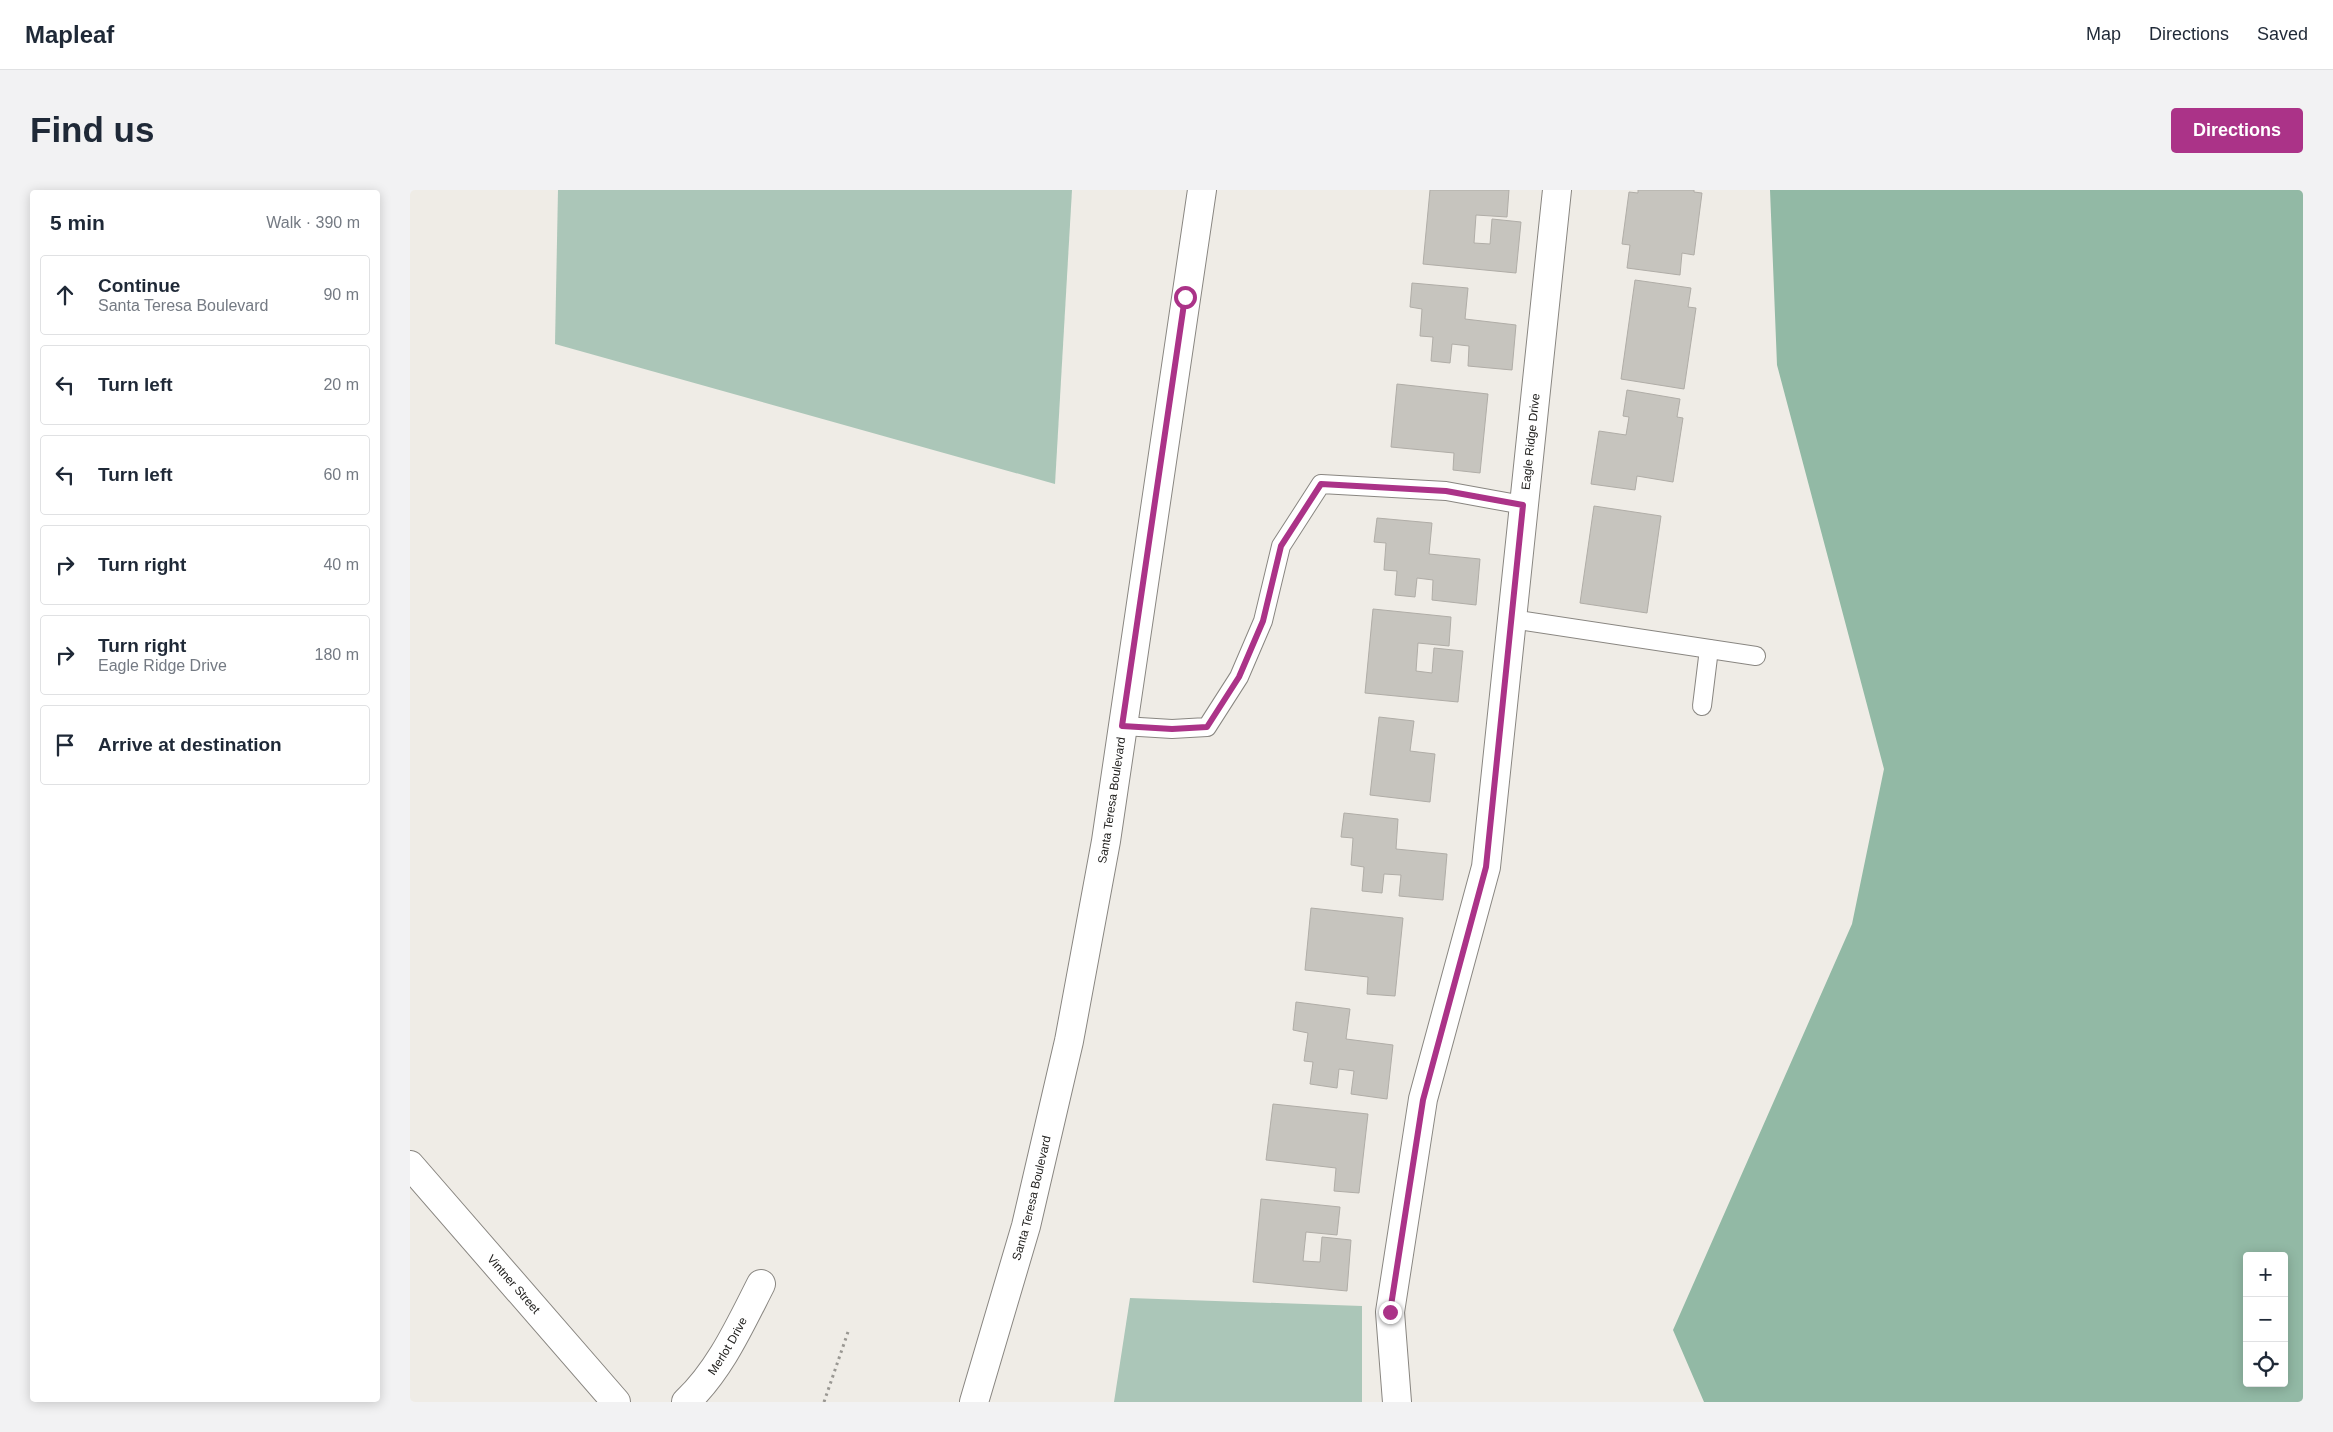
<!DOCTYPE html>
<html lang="en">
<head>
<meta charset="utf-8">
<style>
	:root { --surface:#fff; --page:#f2f2f3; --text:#1f2937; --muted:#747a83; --line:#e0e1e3; --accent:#ab3388 }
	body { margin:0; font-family:Arial,sans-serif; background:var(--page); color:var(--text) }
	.controls { position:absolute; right:15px; bottom:15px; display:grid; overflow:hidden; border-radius:5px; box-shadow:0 2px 12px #0003 }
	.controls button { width:45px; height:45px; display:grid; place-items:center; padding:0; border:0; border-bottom:1px solid var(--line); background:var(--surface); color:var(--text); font:25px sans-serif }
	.stop { position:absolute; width:15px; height:15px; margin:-11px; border:4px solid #ab3388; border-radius:50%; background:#fff }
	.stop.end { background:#ab3388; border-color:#fff; box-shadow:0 1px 5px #0008 }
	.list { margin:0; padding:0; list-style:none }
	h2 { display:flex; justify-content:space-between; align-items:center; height:65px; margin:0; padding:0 20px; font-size:21px }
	h2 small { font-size:16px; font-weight:400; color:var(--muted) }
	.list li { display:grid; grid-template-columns:32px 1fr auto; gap:15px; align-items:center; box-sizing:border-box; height:80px; margin:0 10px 10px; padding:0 10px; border:1px solid var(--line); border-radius:5px }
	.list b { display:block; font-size:19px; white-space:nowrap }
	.list p { margin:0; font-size:16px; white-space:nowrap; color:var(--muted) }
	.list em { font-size:16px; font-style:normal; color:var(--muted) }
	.icon { flex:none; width:28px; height:28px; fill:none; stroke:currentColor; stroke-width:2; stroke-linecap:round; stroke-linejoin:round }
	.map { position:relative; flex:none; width:1893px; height:1212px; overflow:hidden; border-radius:5px }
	header { display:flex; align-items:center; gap:30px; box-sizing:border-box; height:70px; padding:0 25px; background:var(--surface); border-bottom:1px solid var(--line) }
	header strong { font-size:24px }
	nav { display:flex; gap:28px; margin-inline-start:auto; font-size:18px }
	.intro { display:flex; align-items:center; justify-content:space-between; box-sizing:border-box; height:120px; padding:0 30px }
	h1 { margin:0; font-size:35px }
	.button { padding:12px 22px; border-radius:5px; background:var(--accent); color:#fff; font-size:18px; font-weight:700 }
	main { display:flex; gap:30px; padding:0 30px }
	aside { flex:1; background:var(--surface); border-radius:5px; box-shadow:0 2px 12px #0003 }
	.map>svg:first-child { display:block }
	.green { fill:#abc6b8 }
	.forest { fill:#92b9a5; fill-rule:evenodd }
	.building { fill:#c6c4be; stroke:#b0ada7 }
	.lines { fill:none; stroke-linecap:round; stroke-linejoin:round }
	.lane-casing { stroke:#898681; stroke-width:20 }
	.street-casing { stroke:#898681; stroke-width:30 }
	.secondary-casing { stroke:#898681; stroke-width:30 }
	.path { stroke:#999792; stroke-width:3; stroke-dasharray:2.5 4; stroke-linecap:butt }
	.lane { stroke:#fff; stroke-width:18 }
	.street { stroke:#fff; stroke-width:28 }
	.secondary { stroke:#fff; stroke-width:28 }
	.route { stroke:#ab3388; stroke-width:6 }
	.labels { text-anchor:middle; stroke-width:4.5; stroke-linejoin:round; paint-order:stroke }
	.street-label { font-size:12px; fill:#22211f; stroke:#fff }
</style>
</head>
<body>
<header>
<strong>Mapleaf</strong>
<nav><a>Map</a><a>Directions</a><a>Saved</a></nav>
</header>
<div class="intro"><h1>Find us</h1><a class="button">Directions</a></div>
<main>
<aside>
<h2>5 min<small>Walk · 390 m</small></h2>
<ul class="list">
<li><svg class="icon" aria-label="ahead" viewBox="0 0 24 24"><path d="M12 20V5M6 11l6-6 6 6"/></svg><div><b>Continue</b><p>Santa Teresa Boulevard</p></div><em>90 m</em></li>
<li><svg class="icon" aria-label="left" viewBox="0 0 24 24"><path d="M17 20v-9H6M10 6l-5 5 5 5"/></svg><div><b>Turn left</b></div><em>20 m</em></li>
<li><svg class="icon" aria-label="left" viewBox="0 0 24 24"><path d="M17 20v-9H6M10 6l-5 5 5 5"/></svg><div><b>Turn left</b></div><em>60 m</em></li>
<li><svg class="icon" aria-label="right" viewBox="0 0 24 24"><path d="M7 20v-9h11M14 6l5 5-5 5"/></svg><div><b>Turn right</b></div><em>40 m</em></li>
<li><svg class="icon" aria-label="right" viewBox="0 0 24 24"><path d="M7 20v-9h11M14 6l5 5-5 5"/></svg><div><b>Turn right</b><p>Eagle Ridge Drive</p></div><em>180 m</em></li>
<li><svg class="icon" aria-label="arrive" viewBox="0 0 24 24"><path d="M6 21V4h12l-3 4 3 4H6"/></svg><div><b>Arrive at destination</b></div></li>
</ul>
</aside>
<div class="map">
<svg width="1893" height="1212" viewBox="0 0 1893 1212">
	<rect width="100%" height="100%" fill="#efece6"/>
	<g class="green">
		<path d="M148 0H662L645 294 145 154Z"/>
		<path d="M720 1108 952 1116V1212H704Z"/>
	</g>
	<path class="forest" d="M1360 0H1893V1212H1294L1263 1140 1442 734 1474 579 1367 175ZM1837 1066H1874V1193H1837Z"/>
	<g class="building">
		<path d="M1020 0H1099L1097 27 1066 25 1064 53 1080 54 1082 29 1111 32 1106 83 1013 74Z"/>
		<path d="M1228 0H1284V2L1292 3 1284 65 1272 63 1270 85 1217 78 1220 55 1212 54 1219 2 1228 3Z"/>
		<path d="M1225 90 1281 98 1278 117 1286 118 1274 199 1211 189Z"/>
		<path d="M1002 93 1058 98 1055 129 1106 135 1102 180 1058 176 1059 156 1042 154 1040 173 1021 171 1023 147 1010 146 1012 119 1000 117Z"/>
		<path d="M987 194 1078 204 1070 283 1043 280 1044 263 981 257Z"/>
		<path d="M1217 200 1270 209 1267 227 1273 228 1263 292 1227 286 1225 300 1181 294 1189 241 1216 245 1219 227 1213 226Z"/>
		<path d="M1184 316 1251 326 1237 423 1170 413Z"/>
		<path d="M967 328 1022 333 1019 364 1070 369 1066 415 1022 410 1023 390 1007 388 1005 407 985 405 987 381 974 380 976 353 964 352Z"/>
		<path d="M963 419 1041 427 1039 456 1008 453 1006 481 1022 483 1024 458 1053 461 1048 512 955 503Z"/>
		<path d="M969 527 1004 531 1000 561 1025 564 1020 612 960 605Z"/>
		<path d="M934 623 988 629 986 659 1037 664 1033 710 989 706 991 685 974 684 972 703 952 701 954 677 941 675 943 648 931 647Z"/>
		<path d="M901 718 993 728 985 806 957 804 958 787 895 780Z"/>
		<path d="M886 812 940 819 936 849 983 855 977 909 941 904 944 881 929 879 927 898 900 894 903 872 894 871 898 843 883 840Z"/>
		<path d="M863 914 958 924 949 1003 924 1001 926 978 856 970Z"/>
		<path d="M851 1009 930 1017 927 1045 896 1042 893 1071 910 1072 912 1047 941 1050 937 1101 843 1092Z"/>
	</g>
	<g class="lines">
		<defs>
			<g id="lane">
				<path d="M1101 429 1346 466"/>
				<path d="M1292 516 1299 459"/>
				<path d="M713 536 762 539 797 537 829 487 853 431 871 356 911 294 1036 301 1113 315"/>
			</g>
			<g id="street">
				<path id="s1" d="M0 975 206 1212"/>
				<path id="s2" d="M276 1212C310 1180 330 1135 351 1094"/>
				<path id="s3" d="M987 1212 980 1122 1013 909 1076 677 1147 0"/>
			</g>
			<g id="secondary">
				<path id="s4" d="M564 1212 616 1036 659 851 696 651 792 0"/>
			</g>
		</defs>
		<use href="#lane" class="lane-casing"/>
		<use href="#street" class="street-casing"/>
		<use href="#secondary" class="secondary-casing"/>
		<path class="path" d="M414 1212 439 1139"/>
		<use href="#lane" class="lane"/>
		<use href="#street" class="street"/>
		<use href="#secondary" class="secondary"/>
	</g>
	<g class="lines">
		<path class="route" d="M775 107 712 536 762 539 797 537 829 487 853 431 871 356 911 294 1036 301 1113 315 1076 677 1013 910 980 1122"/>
	</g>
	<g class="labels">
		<g class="street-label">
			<text dy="4" stroke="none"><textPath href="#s3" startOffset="974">Eagle Ridge Drive</textPath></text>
			<text dy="4" stroke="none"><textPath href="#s4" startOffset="618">Santa Teresa Boulevard</textPath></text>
			<text dy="4" stroke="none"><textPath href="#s4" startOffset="212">Santa Teresa Boulevard</textPath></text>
			<text dy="4" stroke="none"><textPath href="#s1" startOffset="158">Vintner Street</textPath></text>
			<text dy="4" stroke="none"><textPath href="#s2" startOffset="70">Merlot Drive</textPath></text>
		</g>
	</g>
</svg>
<div class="controls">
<button>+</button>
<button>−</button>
<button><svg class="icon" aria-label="locate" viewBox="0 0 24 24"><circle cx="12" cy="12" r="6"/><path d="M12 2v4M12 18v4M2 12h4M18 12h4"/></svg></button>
</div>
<div class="stop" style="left:775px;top:107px"></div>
<div class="stop end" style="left:980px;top:1122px"></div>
</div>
</main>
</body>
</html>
